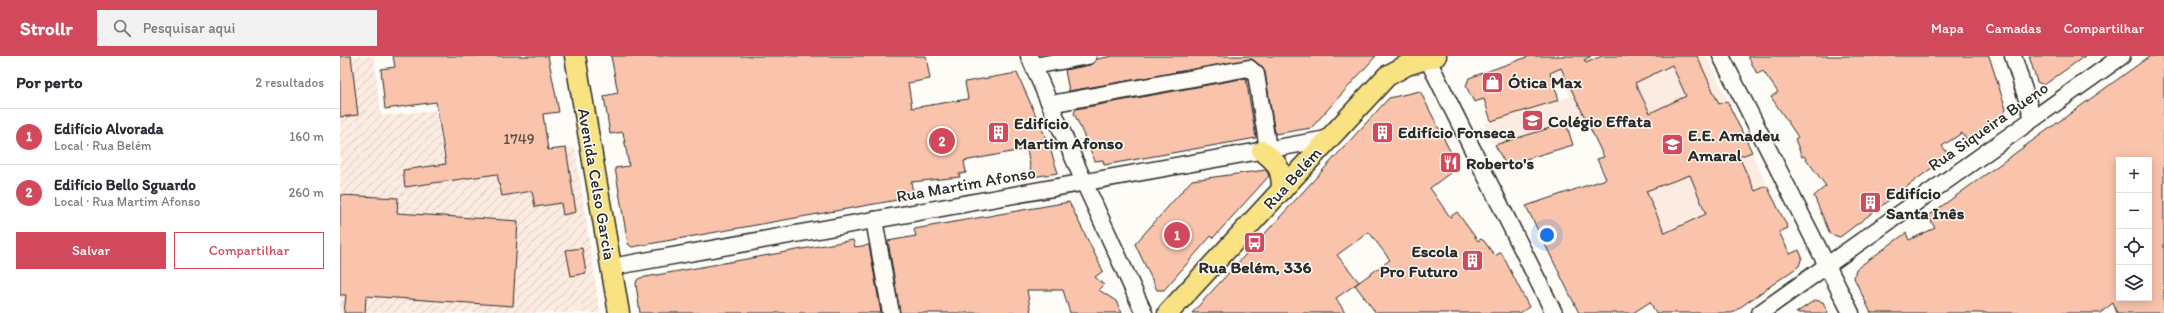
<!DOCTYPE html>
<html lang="pt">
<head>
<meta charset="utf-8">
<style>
	:root { --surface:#fff; --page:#f2f2f3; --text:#2b2b33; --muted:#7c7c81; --line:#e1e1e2; --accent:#d1495b }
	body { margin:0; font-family:Itim,sans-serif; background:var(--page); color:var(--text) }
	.controls { position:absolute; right:12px; bottom:12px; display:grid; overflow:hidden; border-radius:0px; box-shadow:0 2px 10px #0003 }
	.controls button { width:36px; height:36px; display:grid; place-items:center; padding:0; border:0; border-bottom:1px solid var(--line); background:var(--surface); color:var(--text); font:20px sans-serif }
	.you { position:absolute; left:1207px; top:179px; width:14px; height:14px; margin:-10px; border:3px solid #fff; border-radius:50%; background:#1a73e8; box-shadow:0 0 0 6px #1a73e833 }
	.badge { display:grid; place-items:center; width:26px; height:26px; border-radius:50%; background:var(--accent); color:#fff; font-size:13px; font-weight:700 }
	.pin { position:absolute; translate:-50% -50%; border:2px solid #fff; box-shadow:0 1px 4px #0006 }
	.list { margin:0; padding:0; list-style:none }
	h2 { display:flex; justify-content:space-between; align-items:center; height:52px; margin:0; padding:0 16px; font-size:17px }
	h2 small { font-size:13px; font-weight:400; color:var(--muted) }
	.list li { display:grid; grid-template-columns:26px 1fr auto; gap:12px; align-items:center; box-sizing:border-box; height:56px; padding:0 16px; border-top:1px solid var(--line) }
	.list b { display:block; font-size:15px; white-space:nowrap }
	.list p { margin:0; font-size:13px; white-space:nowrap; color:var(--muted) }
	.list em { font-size:13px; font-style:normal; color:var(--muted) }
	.actions { display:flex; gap:8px; padding:12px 16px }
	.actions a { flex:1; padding:9px 0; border:1px solid var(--accent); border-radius:0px; text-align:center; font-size:14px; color:var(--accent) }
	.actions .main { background:var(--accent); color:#fff }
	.icon { flex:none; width:22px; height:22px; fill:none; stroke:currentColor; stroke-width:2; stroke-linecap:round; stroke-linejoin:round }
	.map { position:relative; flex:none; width:1824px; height:257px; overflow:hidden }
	header { display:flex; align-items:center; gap:24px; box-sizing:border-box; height:56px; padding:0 20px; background:var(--accent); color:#fff }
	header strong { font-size:19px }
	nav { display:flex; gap:22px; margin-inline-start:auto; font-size:14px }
	.search { width:280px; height:36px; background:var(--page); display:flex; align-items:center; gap:10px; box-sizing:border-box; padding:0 14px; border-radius:0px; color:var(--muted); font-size:15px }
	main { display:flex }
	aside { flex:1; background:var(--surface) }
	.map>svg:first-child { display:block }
	.built { fill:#fcebe0 }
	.industrial { fill:url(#industrial-furrows) }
	.building { fill:#f9c4ab; stroke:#2b2b2b; fill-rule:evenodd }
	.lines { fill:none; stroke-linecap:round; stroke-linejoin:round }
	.minor-casing { stroke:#2b2b2b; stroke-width:19 }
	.major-casing { stroke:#2b2b2b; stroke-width:23 }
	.minor { stroke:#fdfcf7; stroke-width:16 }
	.major { stroke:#f8e281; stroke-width:20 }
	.labels { text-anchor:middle; stroke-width:3; stroke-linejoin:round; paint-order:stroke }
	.number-label { font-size:15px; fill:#5e514b }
	.poi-label { font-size:17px; font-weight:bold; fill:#2b2b2b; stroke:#fdfcf7; text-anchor:start }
	.street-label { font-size:17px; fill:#2b2b2b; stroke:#fdfcf7 }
</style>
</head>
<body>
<header>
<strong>Strollr</strong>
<div class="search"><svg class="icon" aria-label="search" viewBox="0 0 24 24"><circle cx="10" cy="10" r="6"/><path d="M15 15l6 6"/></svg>Pesquisar aqui</div>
<nav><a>Mapa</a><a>Camadas</a><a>Compartilhar</a></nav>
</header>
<main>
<aside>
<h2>Por perto<small>2 resultados</small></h2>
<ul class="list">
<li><span class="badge">1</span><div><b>Edifício Alvorada</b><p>Local · Rua Belém</p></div><em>160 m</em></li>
<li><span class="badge">2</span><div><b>Edifício Bello Sguardo</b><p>Local · Rua Martim Afonso</p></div><em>260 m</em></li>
</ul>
<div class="actions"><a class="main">Salvar</a><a>Compartilhar</a></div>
</aside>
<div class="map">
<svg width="1824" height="257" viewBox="0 0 1824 257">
	<defs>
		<pattern id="industrial-furrows" width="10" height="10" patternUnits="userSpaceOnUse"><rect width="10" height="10" fill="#fcebe0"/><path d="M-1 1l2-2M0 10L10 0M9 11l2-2" fill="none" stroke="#d8cac0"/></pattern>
	</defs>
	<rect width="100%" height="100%" fill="#fdfcf7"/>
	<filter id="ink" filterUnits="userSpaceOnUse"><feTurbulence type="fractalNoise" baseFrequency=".025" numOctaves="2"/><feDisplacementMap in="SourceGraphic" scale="8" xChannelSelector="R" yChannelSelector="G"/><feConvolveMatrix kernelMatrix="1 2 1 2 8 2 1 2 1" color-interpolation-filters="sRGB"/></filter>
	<g filter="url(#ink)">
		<path class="built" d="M1205 0H1367L1427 130 1325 177 1296 113 1266 123 1257 103 1264 101 1245 61 1155 89 1144 67 1230 41 1222 20 1215 22Z"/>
		<path class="industrial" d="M0 0H34L41 60 95 54 105 108 235 91 260 257H0Z"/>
		<g class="building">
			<path d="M0 0H11L18 59 0 61Z"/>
			<path d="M53 0H208L219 56 203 58 208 94 226 92 236 156 223 159 221 147 195 151 192 135 162 140 157 118 65 131 63 114 106 108 96 46 45 53 41 13 55 11Z"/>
			<path d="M271 0H586L590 23 568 27 572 52 628 43 625 26 677 17 709 89 718 117 692 121 687 93 624 105 626 117 619 118 620 121 571 126 574 141 292 191 288 188 275 112 289 110 283 76 270 78 264 40 278 37Z"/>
			<path d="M773 0H1036L971 72 935 78 925 16 922 11 912 3 729 35 725 14 750 9 757 3Z"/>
			<path d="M1190 0H1251L1244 4 1246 7 1262 0H1357L1379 48 1387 45 1412 96 1399 101 1415 135 1427 130 1448 172 1439 176 1450 198 1459 194 1462 201 1459 210 1392 257H1316L1310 246 1293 257H1239L1186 150 1266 123 1257 103 1264 101 1221 12 1210 17 1219 44 1151 65 1144 43 1134 46 1126 30 1129 22ZM1332 9 1346 40 1310 57 1295 27ZM1350 119 1366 158 1325 177 1306 135Z"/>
			<path d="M1408 0H1649L1666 53 1663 60 1628 85 1622 77 1602 90 1609 99 1500 181 1490 178 1474 140 1486 130 1464 100 1462 101 1455 83 1458 81 1431 41 1438 36 1423 15 1417 18Z"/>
			<path d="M1689 0H1745L1704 29 1697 26Z"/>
			<path d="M1810 0H1824V257H1777L1773 247 1760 257H1531L1514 222 1516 213 1566 177 1569 184 1595 172 1588 160ZM1779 104H1809V242H1779Z"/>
			<path d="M906 22 916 82 764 109 763 104 755 105 734 57 736 53Z"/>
			<path d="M1080 35 1118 111 1090 132 1110 161 1117 156 1138 185 1141 183 1144 185 1155 200 1161 196 1189 251 1180 257H1036L1015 229 1050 204 1029 176 997 199 1019 226 996 242 1005 257H852L1049 42Z"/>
			<path d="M1226 67 1233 89 1166 109 1155 89Z"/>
			<path d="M926 114 929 120 873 182 871 180 824 234H817L795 188 852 124Z"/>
			<path d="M0 139 58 142 57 157 178 165 173 250 26 240 25 257H4L6 239H0Z"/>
			<path d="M729 146 763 215 755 221 764 229 759 234 776 245 782 257H730L723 234H687L691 257H560L548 185 576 180 574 173Z"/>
			<path d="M513 184 515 191 529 189 541 257H300L296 228 297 224 300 222Z"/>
			<path d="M242 192 246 217 231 220 226 194Z"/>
			<path d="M1475 244 1483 246 1488 257H1456Z"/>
		</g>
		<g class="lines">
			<defs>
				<g id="minor">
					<path d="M689 0 744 126 804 257"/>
					<path d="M1086 0 1214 257"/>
					<path d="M1381 0 1511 257"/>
					<path d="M1673 0 1693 62"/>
					<path d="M694 10 748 0"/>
					<path d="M710 48 909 12 916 18 928 93"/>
					<path d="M534 164 551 257"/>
					<path d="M271 211 987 83"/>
					<path d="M1420 257 1782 0"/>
				</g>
				<g id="major">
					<path d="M235 0 279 257"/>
					<path d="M922 95C938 106 942 114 942 134"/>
					<path d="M828 257 1047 20 1067 9 1096 0"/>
				</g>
			</defs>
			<use href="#minor" class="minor-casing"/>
			<use href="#major" class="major-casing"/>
			<use href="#minor" class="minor"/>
			<use href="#major" class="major"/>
		</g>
	</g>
	<defs>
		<symbol id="shop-square" viewBox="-11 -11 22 22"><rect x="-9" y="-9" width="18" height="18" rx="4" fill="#d1495b" stroke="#fdfcf7"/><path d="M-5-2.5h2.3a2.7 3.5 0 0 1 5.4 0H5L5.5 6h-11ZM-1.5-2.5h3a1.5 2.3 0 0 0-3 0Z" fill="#fff"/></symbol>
		<symbol id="school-square" viewBox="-11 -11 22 22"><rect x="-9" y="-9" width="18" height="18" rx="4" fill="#d1495b" stroke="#fdfcf7"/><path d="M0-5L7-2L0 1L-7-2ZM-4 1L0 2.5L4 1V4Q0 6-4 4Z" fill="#fff"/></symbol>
		<symbol id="building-square" viewBox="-11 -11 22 22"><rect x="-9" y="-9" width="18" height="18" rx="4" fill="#d1495b" stroke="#fdfcf7"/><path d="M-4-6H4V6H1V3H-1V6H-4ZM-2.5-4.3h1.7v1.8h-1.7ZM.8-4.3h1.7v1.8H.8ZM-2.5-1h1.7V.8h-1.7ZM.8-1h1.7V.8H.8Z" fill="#fff"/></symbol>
		<symbol id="restaurant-square" viewBox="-11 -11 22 22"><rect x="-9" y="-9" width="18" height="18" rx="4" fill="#d1495b" stroke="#fdfcf7"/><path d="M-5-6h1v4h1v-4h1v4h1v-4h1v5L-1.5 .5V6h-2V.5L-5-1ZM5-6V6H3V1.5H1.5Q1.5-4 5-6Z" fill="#fff"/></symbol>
		<symbol id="bus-square" viewBox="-11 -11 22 22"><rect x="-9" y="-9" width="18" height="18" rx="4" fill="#d1495b" stroke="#fdfcf7"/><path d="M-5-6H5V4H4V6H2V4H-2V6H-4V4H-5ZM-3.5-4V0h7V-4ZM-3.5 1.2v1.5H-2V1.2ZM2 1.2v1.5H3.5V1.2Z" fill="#fff"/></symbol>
	</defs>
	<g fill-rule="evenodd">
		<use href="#shop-square" x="1140" y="14" width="25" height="25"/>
		<use href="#school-square" x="1180" y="52" width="25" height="25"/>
		<use href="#building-square" x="1030" y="64" width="25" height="25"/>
		<use href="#building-square" x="646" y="64" width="25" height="25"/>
		<use href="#school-square" x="1320" y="76" width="25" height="25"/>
		<use href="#restaurant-square" x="1098" y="94" width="25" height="25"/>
		<use href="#building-square" x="1518" y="134" width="25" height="25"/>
		<use href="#bus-square" x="902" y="174" width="25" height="25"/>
		<use href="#building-square" x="1120" y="192" width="25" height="25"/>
	</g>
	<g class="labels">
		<g class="number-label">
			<text x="179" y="88">1749</text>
		</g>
		<g class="poi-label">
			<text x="1168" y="32">Ótica Max</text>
			<text x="1208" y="71">Colégio Effata</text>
			<text x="674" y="73">Edifício<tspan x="674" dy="20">Martim Afonso</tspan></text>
			<text x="1058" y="82">Edifício Fonseca</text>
			<text x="1348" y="85">E.E. Amadeu<tspan x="1348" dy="20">Amaral</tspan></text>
			<text x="1126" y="113">Roberto's</text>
			<text x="1546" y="143">Edifício<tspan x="1546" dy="20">Santa Inês</tspan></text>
			<text x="1118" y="201" text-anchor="end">Escola<tspan x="1118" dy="20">Pro Futuro</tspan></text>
			<text x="915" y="217" text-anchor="middle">Rua Belém, 336</text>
		</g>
		<g class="street-label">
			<text transform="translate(1648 70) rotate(-35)" y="6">Rua Siqueira Bueno</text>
			<text transform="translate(952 122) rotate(-48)" y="6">Rua Belém</text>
			<text transform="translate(257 128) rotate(80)" y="6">Avenida Celso Garcia</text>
			<text transform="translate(626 128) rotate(-10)" y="6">Rua Martim Afonso</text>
		</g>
	</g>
</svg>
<div class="controls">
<button>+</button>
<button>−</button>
<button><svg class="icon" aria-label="locate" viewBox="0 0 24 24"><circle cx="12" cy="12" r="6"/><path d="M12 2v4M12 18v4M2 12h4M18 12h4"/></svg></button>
<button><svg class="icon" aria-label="layers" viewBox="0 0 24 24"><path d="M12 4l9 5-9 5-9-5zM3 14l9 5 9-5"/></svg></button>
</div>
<div class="you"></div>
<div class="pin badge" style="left:837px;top:179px">1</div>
<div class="pin badge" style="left:602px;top:85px">2</div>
</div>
</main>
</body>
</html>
